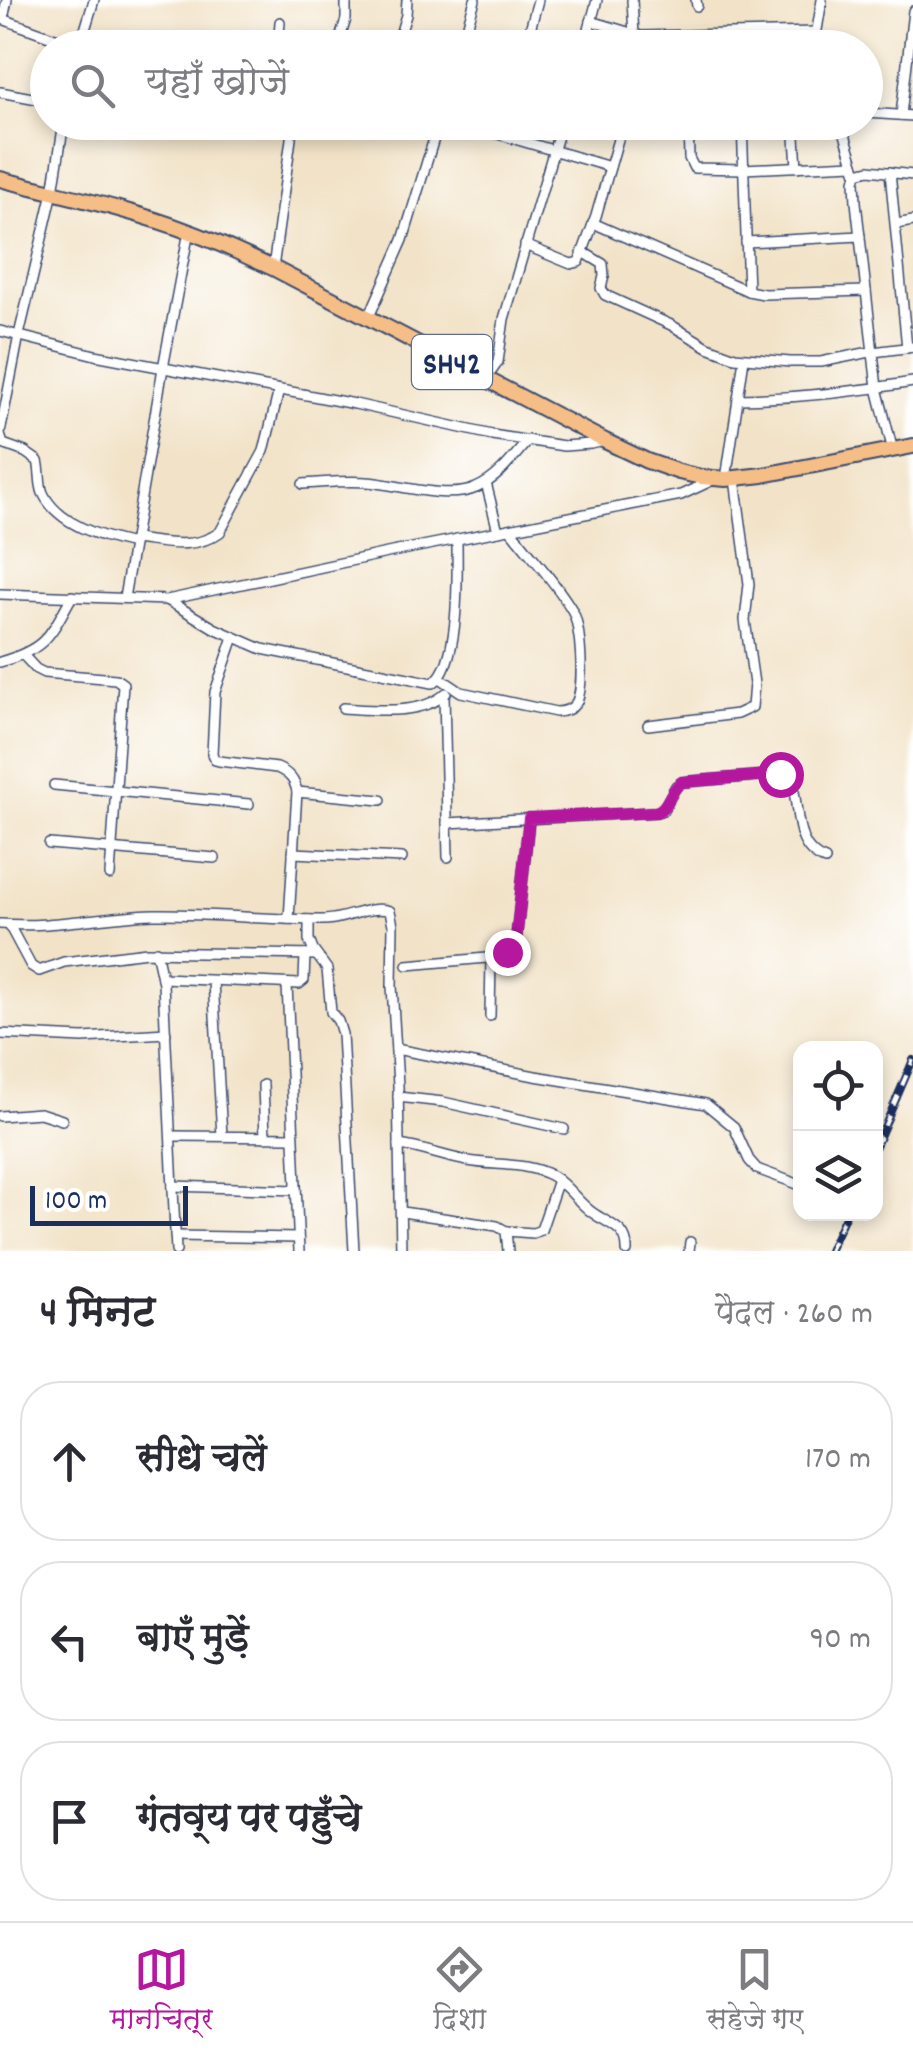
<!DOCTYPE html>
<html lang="hi">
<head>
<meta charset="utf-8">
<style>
	:root { --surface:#fff; --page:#f2f2f3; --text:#2b2b33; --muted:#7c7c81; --line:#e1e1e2; --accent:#b5179e }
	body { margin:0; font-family:Dekko,"Playpen Sans Deva",sans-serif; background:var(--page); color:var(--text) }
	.controls { position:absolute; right:30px; bottom:30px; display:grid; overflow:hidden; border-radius:20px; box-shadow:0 5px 15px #0003 }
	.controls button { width:90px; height:90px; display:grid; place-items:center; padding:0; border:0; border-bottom:2px solid var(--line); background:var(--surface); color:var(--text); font:50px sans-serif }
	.scale { position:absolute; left:30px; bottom:25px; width:158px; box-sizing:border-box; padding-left:10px; border:5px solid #1b2f5e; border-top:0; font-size:28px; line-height:35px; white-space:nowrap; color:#1b2f5e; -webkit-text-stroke:8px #fff; paint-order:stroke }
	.stop { position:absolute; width:30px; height:30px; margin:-22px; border:8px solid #b5179e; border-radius:50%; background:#fff }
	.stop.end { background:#b5179e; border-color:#fff; box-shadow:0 2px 10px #0008 }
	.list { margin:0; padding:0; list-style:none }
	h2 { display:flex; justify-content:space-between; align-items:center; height:130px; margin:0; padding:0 40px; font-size:42px }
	h2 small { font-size:32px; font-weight:400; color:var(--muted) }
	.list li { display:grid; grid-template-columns:65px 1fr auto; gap:30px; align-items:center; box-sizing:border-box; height:160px; margin:0 20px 20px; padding:0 20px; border:2px solid var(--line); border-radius:40px }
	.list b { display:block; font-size:38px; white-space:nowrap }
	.list em { font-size:32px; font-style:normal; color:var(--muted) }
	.icon { flex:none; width:55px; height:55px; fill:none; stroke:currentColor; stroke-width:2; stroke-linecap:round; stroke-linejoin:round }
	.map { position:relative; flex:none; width:913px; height:1251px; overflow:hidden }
	.search { position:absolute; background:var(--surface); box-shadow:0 5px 15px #0003; left:30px; right:30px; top:30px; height:110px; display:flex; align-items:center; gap:25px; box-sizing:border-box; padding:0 35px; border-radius:55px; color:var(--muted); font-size:38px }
	.sheet { height:670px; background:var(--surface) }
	nav { display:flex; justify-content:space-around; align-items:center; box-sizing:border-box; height:140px; border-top:2px solid var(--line); background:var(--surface); font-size:28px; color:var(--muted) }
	nav a { display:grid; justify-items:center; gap:5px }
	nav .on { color:var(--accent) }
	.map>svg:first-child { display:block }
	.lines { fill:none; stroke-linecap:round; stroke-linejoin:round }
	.street-casing { stroke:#3b4a6e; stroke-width:12 }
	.primary-casing { stroke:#3b4a6e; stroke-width:18 }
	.street { stroke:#fff; stroke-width:9 }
	.primary { stroke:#f6be87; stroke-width:14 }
	.rail-casing { stroke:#1b2f5e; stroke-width:8 }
	.rail { stroke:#fff; stroke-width:4; stroke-dasharray:11; stroke-linecap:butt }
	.route { stroke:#b5179e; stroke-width:12 }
	.labels { text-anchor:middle; stroke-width:8; stroke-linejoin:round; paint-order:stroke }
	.shield { fill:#fff; stroke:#5f6d8e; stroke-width:2.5 }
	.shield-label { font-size:32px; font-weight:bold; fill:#1b2f5e }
</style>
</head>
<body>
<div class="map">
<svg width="913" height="1251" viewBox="0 0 913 1251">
	<rect width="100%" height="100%" fill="#fff"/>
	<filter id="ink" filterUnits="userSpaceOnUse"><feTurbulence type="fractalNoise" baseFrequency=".01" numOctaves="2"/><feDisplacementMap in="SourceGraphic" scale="20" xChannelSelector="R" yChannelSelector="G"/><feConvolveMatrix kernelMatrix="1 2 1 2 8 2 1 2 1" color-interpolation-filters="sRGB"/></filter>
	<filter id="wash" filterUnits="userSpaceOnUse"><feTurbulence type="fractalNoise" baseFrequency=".0048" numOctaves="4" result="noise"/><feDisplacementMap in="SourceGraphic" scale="40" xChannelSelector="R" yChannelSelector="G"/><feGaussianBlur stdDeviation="2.25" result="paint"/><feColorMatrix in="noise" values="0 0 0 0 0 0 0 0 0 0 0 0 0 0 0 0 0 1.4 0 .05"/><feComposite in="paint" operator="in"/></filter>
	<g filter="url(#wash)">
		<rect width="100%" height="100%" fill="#f2e3c8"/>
	</g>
	<g filter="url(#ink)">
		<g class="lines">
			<defs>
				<g id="street">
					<path d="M632 0 634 35"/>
					<path d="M696 0 697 6"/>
					<path d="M0 18 63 41 73 48"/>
					<path d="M3 19 7 0"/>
					<path d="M591 21 641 36 816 32"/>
					<path d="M76 48 84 33 94 0"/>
					<path d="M278 48 280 22"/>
					<path d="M337 48 346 19V0"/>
					<path d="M396 48 406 15 407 0"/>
					<path d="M461 48 475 0"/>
					<path d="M525 48 538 0"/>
					<path d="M584 48 597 0"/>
					<path d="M814 48 822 0"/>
					<path d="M0 92 48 101"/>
					<path d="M866 113 913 116"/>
					<path d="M901 115 913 11"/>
					<path d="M457 122 610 167"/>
					<path d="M688 122 689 158 694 168 743 169 854 164"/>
					<path d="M742 122 748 291"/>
					<path d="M794 122 797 167"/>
					<path d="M841 122 857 173 855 181 856 202 877 388 893 451"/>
					<path d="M890 172 907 348"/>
					<path d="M857 173 869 170 913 175"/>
					<path d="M593 223 748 291 764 294 866 291"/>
					<path d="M896 224 913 221"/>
					<path d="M746 242 860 236"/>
					<path d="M525 245 571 264 579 262 596 216 623 122"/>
					<path d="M583 252 603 264 604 276 601 288 605 295 671 325 708 347 735 357 790 362H821L865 353 913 347"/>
					<path d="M273 268 291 139V122"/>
					<path d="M368 319 403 240 439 122"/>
					<path d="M0 331 95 355 355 404 492 435 564 446 591 444 605 441"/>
					<path d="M486 379 498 362 504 319 562 122"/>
					<path d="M738 399C797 398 855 392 913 382"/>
					<path d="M0 433 19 335 53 192 64 122"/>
					<path d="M0 435 3 444 25 452 38 461C41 471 39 483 43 493 58 525 102 537 133 544"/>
					<path d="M726 479 744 359"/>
					<path d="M486 483 498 531"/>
					<path d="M303 484C324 483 346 480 367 482 397 484 448 501 476 488 498 479 513 458 528 440"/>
					<path d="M134 539C163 542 194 551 220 532L264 451 279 390"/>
					<path d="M0 594 167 600 392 552 681 495 713 480"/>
					<path d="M124 598 163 368 189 231"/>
					<path d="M167 600 214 628 262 649 433 683C461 664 457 571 457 539"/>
					<path d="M234 637 215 692 212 754 215 760 219 761 277 768C289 773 295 780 297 792L289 919"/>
					<path d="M23 655 36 669 44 673 116 679 123 684 110 875"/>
					<path d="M0 662C46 649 50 636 72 596"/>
					<path d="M440 678 461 692 556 712C564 712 571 710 576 703 585 688 581 624 572 610 555 581 530 555 510 529"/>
					<path d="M444 695 448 857"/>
					<path d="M343 708C374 710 422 716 446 693"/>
					<path d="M648 725 737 714 752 707 754 684 745 620 749 584 735 479"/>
					<path d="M54 785 249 804"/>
					<path d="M297 792 381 800"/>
					<path d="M447 823 656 812 663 810 676 786 682 782 780 774 788 777 792 783C800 809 793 849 825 860"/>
					<path d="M49 844 215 858"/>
					<path d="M293 853 402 858"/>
					<path d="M309 920V940L313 950 327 969 331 1012 338 1021 342 1034 354 1251"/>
					<path d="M0 924C51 928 102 916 153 914 210 913 266 920 322 920 344 921 369 904 390 911L393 925 392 986 398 1085 401 1251"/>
					<path d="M9 925 31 966 39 971 64 962 147 952 316 955"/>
					<path d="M156 951 163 983 176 1251"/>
					<path d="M407 965 498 957C507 954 512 949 516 940L529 818"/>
					<path d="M162 978 299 984 304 980 305 955"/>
					<path d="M213 981 222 1136"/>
					<path d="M287 985 299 1251"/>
					<path d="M490 1016 491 957"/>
					<path d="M0 1034 83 1038 166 1033"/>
					<path d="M396 1049 535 1076 706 1104 734 1127 749 1160 757 1169 800 1185"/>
					<path d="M263 1085 265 1137"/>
					<path d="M398 1097 443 1102 564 1129"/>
					<path d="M0 1116 40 1113 62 1120"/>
					<path d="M171 1136 293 1137"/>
					<path d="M399 1145C423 1148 444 1157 468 1161 495 1166 527 1162 552 1176 568 1185 578 1203 593 1213 610 1225 628 1228 627 1251"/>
					<path d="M173 1186 296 1190"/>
					<path d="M402 1212 497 1226 506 1231 508 1251"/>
					<path d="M506 1231 533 1233 541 1230 558 1180"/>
					<path d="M175 1236 298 1238"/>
					<path d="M689 1251 690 1242"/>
				</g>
				<path id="primary" d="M0 179C62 195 126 208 187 231 216 241 244 255 273 268L605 441 647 461 679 472 701 477 726 479 763 475 913 446"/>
			</defs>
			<use href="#street" class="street-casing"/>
			<use href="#primary" class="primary-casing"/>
			<use href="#street" class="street"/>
			<use href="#primary" class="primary"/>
			<defs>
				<g id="rail">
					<path d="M876 1146 913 1060"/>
					<path d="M829 1251 846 1214"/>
				</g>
			</defs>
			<use href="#rail" class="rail-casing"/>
			<use href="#rail" class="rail"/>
		</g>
	</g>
	<g class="lines" filter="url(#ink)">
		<path class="route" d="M507 952 516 940 529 818 656 812C670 807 669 790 682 782L780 774"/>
	</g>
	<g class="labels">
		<rect class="shield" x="412" y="335" width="80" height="54" rx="8"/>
		<g class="shield-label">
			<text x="452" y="373">SH42</text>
		</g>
	</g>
</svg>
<div class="controls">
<button><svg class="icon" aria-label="locate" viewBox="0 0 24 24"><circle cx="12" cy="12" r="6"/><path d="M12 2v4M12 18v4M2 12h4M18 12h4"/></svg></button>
<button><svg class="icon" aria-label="layers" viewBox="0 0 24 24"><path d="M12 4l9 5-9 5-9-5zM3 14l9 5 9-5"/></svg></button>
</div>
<div class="scale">100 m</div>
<div class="stop" style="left:780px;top:774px"></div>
<div class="stop end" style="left:507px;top:952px"></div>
<div class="search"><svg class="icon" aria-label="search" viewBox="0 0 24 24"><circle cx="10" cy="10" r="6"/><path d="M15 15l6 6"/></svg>यहाँ खोजें</div>
</div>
<section class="sheet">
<h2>4 मिनट<small>पैदल · 260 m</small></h2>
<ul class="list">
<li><svg class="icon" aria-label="ahead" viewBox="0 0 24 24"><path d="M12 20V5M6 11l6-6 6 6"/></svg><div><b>सीधे चलें</b></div><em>170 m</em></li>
<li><svg class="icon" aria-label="left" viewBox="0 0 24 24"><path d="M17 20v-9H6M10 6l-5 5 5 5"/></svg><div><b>बाएँ मुड़ें</b></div><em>90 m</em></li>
<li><svg class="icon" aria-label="arrive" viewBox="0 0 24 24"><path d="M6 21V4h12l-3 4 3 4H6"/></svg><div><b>गंतव्य पर पहुँचे</b></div></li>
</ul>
</section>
<nav>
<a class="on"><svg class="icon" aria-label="map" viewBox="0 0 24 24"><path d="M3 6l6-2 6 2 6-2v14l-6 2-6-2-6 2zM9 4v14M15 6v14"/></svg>मानचित्र</a>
<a><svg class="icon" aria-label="directions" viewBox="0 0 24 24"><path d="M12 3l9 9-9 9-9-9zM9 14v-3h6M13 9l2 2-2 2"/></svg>दिशा</a>
<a><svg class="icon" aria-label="saved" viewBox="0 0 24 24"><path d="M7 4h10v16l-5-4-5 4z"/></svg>सहेजे गए</a>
</nav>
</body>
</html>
